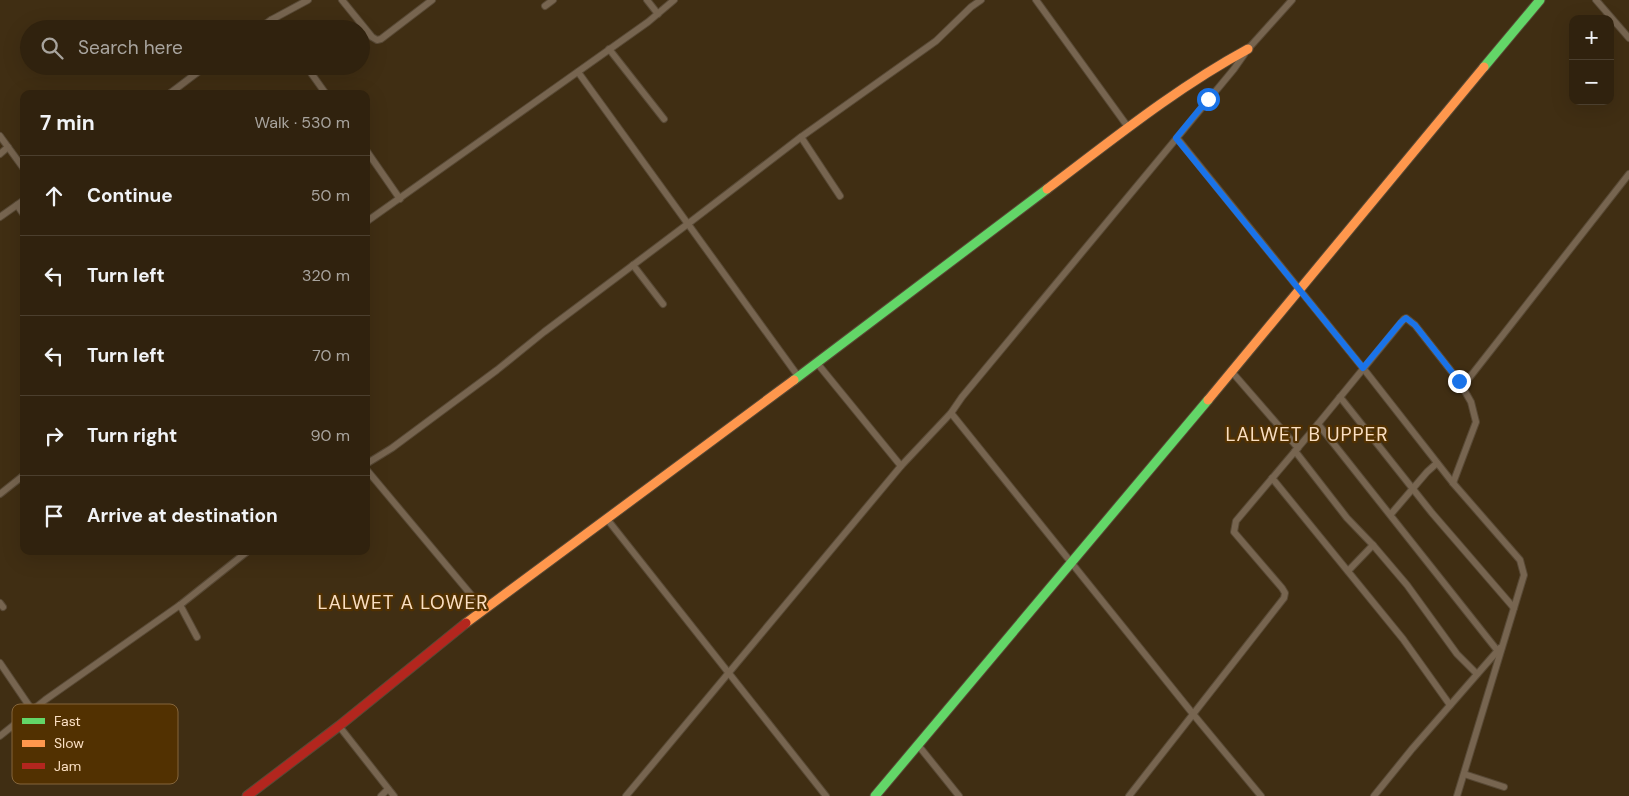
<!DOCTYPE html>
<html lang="en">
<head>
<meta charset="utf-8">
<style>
	:root { --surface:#30220e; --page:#3c2f1c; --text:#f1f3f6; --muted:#a8a49e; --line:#4b3f2e }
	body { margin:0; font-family:"DM Sans",sans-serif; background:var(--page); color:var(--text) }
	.controls { position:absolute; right:15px; top:15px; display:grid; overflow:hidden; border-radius:10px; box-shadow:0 5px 20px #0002 }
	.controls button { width:45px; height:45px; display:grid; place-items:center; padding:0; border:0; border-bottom:1px solid var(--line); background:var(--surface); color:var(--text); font:25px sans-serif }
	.stop { position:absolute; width:15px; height:15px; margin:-11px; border:4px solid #1a73e8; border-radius:50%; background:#fff }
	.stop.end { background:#1a73e8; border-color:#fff; box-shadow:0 1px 5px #0008 }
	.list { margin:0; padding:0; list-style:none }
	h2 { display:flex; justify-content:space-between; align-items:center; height:65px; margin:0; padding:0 20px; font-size:21px }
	h2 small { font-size:16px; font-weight:400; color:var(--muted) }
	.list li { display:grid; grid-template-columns:32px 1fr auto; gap:15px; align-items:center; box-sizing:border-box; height:80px; padding:0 20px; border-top:1px solid var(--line) }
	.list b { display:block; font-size:19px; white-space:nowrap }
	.list em { font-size:16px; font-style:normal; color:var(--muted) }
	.icon { flex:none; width:28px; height:28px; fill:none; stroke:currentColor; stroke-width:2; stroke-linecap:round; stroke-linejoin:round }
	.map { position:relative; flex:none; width:1629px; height:796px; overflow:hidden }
	.search { position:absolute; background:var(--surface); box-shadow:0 5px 20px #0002; left:20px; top:20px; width:350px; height:55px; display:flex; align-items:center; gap:12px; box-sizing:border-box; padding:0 18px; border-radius:28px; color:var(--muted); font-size:19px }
	.panel { position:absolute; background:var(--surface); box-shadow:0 5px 20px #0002; left:20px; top:90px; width:350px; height:465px; border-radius:10px }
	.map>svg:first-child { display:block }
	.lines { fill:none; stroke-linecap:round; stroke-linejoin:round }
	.street-casing { stroke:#584935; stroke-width:8 }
	.fast-casing { stroke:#584935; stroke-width:11 }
	.slow-casing { stroke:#584935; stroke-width:11 }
	.jam-casing { stroke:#584935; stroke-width:11 }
	.street { stroke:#776550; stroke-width:6 }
	.fast { stroke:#63d668; stroke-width:9 }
	.slow { stroke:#ff974d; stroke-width:9 }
	.jam { stroke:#b3261e; stroke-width:9 }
	.route { stroke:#1a73e8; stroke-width:6 }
	.labels { text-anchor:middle; stroke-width:4.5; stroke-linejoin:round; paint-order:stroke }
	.quarter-label { font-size:19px; letter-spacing:1px; fill:#fadfc3; stroke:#523101 }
	.key { fill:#523101; stroke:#84653b; stroke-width:1 }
	.key-label { font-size:14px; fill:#fadfc3 }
</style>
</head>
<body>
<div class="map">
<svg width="1629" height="796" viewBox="0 0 1629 796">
	<rect width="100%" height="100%" fill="#402e13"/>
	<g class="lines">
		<defs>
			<g id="street">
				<path d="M342 0 372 37 377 40 381 39 432 0"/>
				<path d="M647 0 658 14"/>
				<path d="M1036 0 1128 127"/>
				<path d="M1596 0 1629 38"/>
				<path d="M545 6 553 0"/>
				<path d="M271 20 278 29"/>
				<path d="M258 29 271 20 308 0"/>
				<path d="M609 49 664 119"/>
				<path d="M306 66 326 94"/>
				<path d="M578 72 798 376"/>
				<path d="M169 94 206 66"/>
				<path d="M0 136 24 169"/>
				<path d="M801 137 840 196"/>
				<path d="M1177 138 1363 368 1453 483 1520 560 1524 575 1457 796"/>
				<path d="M366 150 400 199"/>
				<path d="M0 154 8 147"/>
				<path d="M17 205 24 215"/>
				<path d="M0 217 24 200"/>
				<path d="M366 222 648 22 674 0"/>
				<path d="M633 265 663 304"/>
				<path d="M817 363 901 466"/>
				<path d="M1232 372 1298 448"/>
				<path d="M1461 385 1466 382 1629 174"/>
				<path d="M1340 397 1432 513 1514 608"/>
				<path d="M951 413 1193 714 1261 796"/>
				<path d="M1318 424 1497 650"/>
				<path d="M1295 451 1347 518 1373 545 1407 585 1457 654 1477 674"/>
				<path d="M366 464 392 448 497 370 544 332 689 223 801 137 936 41 971 7 981 0"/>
				<path d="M366 469 483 609"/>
				<path d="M1272 478 1403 639 1450 705"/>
				<path d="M0 494 24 475"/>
				<path d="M1391 514 1427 472 1437 463"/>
				<path d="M607 519 826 796"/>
				<path d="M1348 571 1373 545"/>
				<path d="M0 603 3 607"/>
				<path d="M180 605 197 637"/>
				<path d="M0 663 32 710"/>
				<path d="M339 726 394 796"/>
				<path d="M0 736 45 700 180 605 248 551"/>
				<path d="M918 745 959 796"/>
				<path d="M1464 774 1504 787"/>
				<path d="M381 796 388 789"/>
				<path d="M626 796 901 466 951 413 962 397 1234 69 1248 49 1292 0"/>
				<path d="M1129 796 1284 598 1285 593 1282 588 1234 532 1236 521 1318 424 1404 319 1406 318 1415 325 1459 381 1471 402 1476 422 1453 483"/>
				<path d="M1374 796 1412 749 1500 648"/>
			</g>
			<g id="fast">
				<path d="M1484 67 1540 0"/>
				<path d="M794 380 1047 189"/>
				<path d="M875 796 1208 400"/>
			</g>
			<g id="slow">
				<path d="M1047 189C1112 140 1176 88 1248 49"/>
				<path d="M1208 400 1484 67"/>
				<path d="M466 623 794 380"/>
			</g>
			<path id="jam" d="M247 796 339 726 466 623"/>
		</defs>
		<use href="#street" class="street-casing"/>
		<use href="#fast" class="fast-casing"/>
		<use href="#slow" class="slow-casing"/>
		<use href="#jam" class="jam-casing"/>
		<use href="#street" class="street"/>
		<use href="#fast" class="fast"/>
		<use href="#slow" class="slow"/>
		<use href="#jam" class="jam"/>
	</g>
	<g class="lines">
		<path class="route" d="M1208 99 1176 138 1363 368 1401 322 1406 318 1415 325 1459 381"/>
	</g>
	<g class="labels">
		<g class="quarter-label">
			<text x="1307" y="441">LALWET B UPPER</text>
			<text x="403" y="609">LALWET A LOWER</text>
		</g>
	</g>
	<rect x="12" y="704" width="166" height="80" rx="8" class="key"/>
	<rect x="22" y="718" width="23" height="6" fill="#63d668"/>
	<rect x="22" y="740" width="23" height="7" fill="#ff974d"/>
	<rect x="22" y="763" width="23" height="6" fill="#b3261e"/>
	<g class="key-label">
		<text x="54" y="726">Fast</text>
		<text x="54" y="748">Slow</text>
		<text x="54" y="771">Jam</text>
	</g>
</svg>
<div class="controls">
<button>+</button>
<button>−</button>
</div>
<div class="stop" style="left:1208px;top:99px"></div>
<div class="stop end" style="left:1459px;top:381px"></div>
<div class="search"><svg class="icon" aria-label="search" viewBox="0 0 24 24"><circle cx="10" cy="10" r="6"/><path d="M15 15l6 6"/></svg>Search here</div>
<section class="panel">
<h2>7 min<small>Walk · 530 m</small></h2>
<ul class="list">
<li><svg class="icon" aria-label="ahead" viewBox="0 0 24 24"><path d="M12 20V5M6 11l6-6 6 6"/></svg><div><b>Continue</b></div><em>50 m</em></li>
<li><svg class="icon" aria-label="left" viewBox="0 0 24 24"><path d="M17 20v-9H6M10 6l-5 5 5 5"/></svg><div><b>Turn left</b></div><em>320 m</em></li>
<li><svg class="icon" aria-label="left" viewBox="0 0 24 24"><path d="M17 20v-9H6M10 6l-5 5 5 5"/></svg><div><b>Turn left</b></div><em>70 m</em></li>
<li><svg class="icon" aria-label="right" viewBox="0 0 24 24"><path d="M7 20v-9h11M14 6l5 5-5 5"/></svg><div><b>Turn right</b></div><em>90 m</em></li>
<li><svg class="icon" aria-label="arrive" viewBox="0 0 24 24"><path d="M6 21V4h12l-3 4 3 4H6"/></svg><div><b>Arrive at destination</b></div></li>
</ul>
</section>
</div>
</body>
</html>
